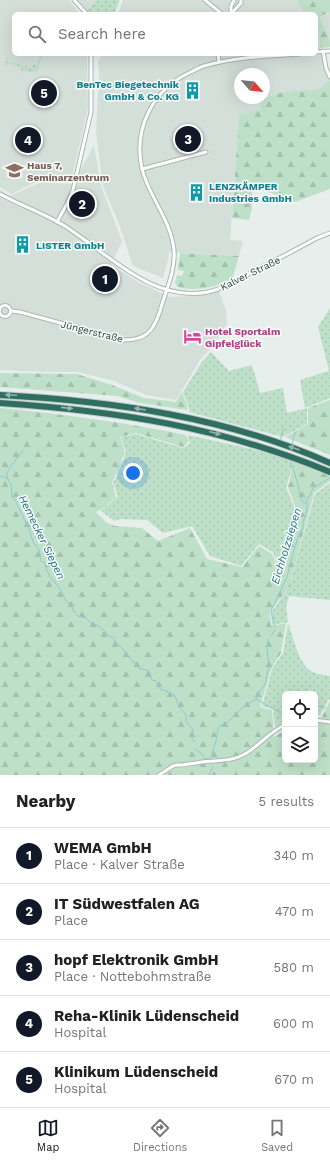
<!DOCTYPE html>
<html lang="en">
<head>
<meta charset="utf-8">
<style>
	:root { --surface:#fff; --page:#f6f6f6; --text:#202124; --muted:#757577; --line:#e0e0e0; --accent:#111827 }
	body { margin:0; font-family:"Work Sans",sans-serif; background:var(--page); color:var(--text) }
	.controls { position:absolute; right:12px; bottom:12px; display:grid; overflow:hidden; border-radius:6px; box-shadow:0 4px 16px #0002 }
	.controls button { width:36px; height:36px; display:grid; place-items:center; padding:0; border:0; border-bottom:1px solid var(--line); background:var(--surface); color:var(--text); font:20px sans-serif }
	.compass { position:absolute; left:234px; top:68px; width:36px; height:36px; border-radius:50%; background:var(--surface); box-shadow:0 4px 16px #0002; rotate:118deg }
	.you { position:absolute; left:133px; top:473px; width:14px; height:14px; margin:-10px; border:3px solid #fff; border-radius:50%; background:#1a73e8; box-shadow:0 0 0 6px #1a73e833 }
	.badge { display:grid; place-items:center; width:26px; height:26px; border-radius:50%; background:var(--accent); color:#fff; font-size:13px; font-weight:700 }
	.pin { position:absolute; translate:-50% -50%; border:2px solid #fff; box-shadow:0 1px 4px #0006 }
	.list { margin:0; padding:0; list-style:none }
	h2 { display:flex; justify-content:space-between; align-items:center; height:52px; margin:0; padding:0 16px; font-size:17px }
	h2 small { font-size:13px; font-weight:400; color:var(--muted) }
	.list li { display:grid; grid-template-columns:26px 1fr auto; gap:12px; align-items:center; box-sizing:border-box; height:56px; padding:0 16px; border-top:1px solid var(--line) }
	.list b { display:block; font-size:15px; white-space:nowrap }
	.list p { margin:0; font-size:13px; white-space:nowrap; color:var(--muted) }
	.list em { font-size:13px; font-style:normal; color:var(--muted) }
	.icon { flex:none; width:22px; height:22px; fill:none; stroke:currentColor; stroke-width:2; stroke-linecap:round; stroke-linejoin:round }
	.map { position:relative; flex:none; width:330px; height:775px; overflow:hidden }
	.search { position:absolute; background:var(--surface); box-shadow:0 4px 16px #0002; left:12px; right:12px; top:12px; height:44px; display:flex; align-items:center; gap:10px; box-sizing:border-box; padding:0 14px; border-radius:6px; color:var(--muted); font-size:15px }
	.sheet { height:332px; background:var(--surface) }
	nav { display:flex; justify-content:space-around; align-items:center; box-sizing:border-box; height:56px; border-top:1px solid var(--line); background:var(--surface); font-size:11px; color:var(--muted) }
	nav a { display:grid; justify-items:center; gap:2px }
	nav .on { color:var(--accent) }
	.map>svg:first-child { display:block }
	.built { fill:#d4dfda }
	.green { fill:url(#green-dots) }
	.forest { fill:url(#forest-firs) }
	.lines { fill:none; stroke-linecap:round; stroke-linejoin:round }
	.stream { stroke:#8ec9d4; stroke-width:1 }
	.street-casing { stroke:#a8b8b2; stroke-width:5 }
	.highway-casing { stroke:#c2cac8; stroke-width:8 }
	.street { stroke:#fff; stroke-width:3 }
	.highway { stroke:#2f6f62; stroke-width:6 }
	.oneway { fill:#93b5ae }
	.labels { text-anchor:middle; stroke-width:3; stroke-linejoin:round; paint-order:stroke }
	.culture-label { font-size:10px; font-weight:bold; fill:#0d838f; stroke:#f7fbf9; text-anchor:start }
	.education-label { font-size:10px; font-weight:bold; fill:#785e54; stroke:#f7fbf9; text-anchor:start }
	.street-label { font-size:10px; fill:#24423a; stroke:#f7fbf9 }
	.hotel-label { font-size:10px; font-weight:bold; fill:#b23c85; stroke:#f7fbf9; text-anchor:start }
	.water-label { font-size:11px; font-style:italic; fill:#1c6f80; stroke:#f7fbf9 }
</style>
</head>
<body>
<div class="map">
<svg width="330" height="775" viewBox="0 0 330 775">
	<defs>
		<pattern id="green-dots" width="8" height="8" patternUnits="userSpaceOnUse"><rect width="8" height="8" fill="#bfe0c8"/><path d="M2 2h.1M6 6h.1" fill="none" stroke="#a4c1ad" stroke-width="1.8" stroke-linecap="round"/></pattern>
		<pattern id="forest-firs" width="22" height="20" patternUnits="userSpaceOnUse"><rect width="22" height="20" fill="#bfe0c8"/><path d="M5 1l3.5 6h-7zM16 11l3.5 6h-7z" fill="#a4c1ad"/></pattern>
	</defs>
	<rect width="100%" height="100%" fill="#e6efeb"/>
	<g class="built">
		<path d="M0 0H69L80 14H14V54H87L88 108 71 182 43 179 11 194 0 187Z"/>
		<path d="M77 0H97L87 10Z"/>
		<path d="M123 0H296L306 14H118Z"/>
		<path d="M330 12V41L320 15Z"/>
		<path d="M316 27 319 29 320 48 324 69 330 79 319 89 282 92 264 98V74H240V98H264L259 100 261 109 239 115 230 240 243 241 239 256 169 252 168 260 163 278 133 266 119 224 103 186 96 133 99 73 98 62 102 54H316Z"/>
		<path d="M94 145 101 186 122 241 111 265 140 283 170 297 194 296 219 291 226 311 227 324 210 349 200 360 176 400 146 395 114 381 78 372H46L0 370V190L10 196 41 182 73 184Z"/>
	</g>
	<g class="green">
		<path d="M97 0H120L114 14H89L87 10Z"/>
		<path d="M40 54H43L37 71 30 72 20 70 21 67 8 63 7 66 5 65 7 58H9L8 61 32 68 33 65H37Z"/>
		<path d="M330 308V398L305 408 300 380 329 371 318 327Z"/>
		<path d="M211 352 229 371 252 365 260 393 283 388 287 413 307 408V424L283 437 189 412V407L183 392 202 362Z"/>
		<path d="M136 434 183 448 190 443 188 435 270 453 294 462 286 487 294 507 292 539 278 565 273 552 259 544 241 566 210 556 192 526 163 533 147 520 121 519 114 521 101 511 118 496 113 483 122 465 126 452 121 437Z"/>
		<path d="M330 483V600L289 596 286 607 288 622 272 625 271 613 289 587 315 494Z"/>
		<path d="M288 623C293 637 299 664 311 671 316 674 324 675 330 676V700H328L320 715 315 716V694H285V722L275 727 273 709 262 706 272 669 283 653Z"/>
	</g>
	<g class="forest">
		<path d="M296 0H330V12L320 16 330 41V47L320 48 319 29 316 27V14H306Z"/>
		<path d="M329 80 330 81V189L295 202 252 186V208L249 220 232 218 239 115 261 109 259 100 282 92 319 89Z"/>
		<path d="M180 253 239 256 232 280C215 287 196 292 178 287L175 283 177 275 182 276 184 271 178 270Z"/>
		<path d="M0 373 77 374 112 385 144 398 176 402 182 392 188 407 187 410 140 403 117 396 0 387Z"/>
		<path d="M330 400V455L285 437 308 424V408Z"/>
		<path d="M0 408C63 414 123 422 186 435L189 441 183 447 136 433 120 437 125 452 112 483 116 497 104 508 96 512 107 523 115 526 142 528 158 541 190 528 207 559 242 567 259 546 272 554 278 566 293 540 295 506 288 487 294 462 330 476V481L314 493 289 587 270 612 271 626 286 623 281 653 271 669 260 707 272 710 274 737 285 730V760H315V723H319L330 701V775H0Z"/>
	</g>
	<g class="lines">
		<g class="stream">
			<path d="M281 441V436L284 428"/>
			<path d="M292 445 294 436 296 432"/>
			<path d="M23 450 11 466 7 473V478L11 484 12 497 15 500 26 523 29 528 33 542 39 550 41 561 45 563 46 569 52 580 55 581V583C61 587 63 596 66 601L70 604 75 613 78 616 86 618 91 623 99 626 109 636 114 638 115 641 128 655 130 659 133 662 139 665V668L149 671 152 680 156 681 160 689 167 691 169 695 174 694 180 708 186 715V721L193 730 192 738 195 742"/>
			<path d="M290 459C292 467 295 474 297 481 300 488 297 499 306 504"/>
			<path d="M0 476 7 478"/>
			<path d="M275 627 271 611 287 577 294 550 299 534 303 528V522L307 510V498L310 496 313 488 330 478"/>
			<path d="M271 636 275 630"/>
			<path d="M256 699 279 712H283L285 711"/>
			<path d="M315 705 325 708"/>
			<path d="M194 749 201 753 205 759H209L213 755"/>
			<path d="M217 757 213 755 212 753 216 741 218 729 220 726 228 722 242 708 256 699 259 692 266 683 267 673 269 668 267 648 268 639"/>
			<path d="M209 775 213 767"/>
		</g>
		<defs>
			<g id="street">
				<path d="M74 0 87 14"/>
				<path d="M205 0 222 14"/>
				<path d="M231 14 241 3V0"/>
				<path d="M231 14V6L234 0"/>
				<path d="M323 51 326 68 330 77"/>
				<path d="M316 52 330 51"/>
				<path d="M218 54 219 62"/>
				<path d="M142 169 206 152"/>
				<path d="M0 194C20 205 43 213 63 225 107 252 151 303 208 292 226 288 241 278 258 269 278 259 297 249 317 238L330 233"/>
				<path d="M57 222 69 200 73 190 91 112V54"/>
				<circle cx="5" cy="311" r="5.5"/>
				<path d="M11 311 20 312 123 340C146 340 153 332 160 311 165 292 176 271 174 250 171 220 149 197 142 169 133 128 153 89 191 72 195 70 200 67 204 66 235 57 269 56 300 54"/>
				<path d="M315 720 330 722"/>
				<path d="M159 775 173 766 177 765C186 765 194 763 202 762 217 760 231 762 245 754 259 746 269 732 285 725"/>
			</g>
			<g id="highway">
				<path d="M0 395C112 401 226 417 330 463"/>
				<path d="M0 403C117 411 221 427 330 472"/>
			</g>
		</defs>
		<use href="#street" class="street-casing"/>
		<use href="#highway" class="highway-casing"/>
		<use href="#street" class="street"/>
		<use href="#highway" class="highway"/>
	</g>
	<defs><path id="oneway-solid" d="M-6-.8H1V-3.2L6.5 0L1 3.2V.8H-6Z"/></defs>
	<g class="oneway">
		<use href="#oneway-solid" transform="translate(11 395) rotate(-177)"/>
		<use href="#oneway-solid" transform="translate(67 408) rotate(6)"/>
		<use href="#oneway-solid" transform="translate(140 409) rotate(-171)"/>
		<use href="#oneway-solid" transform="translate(215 433) rotate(14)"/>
		<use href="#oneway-solid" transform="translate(294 448) rotate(-161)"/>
	</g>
	<defs>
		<symbol id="building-bare" viewBox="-9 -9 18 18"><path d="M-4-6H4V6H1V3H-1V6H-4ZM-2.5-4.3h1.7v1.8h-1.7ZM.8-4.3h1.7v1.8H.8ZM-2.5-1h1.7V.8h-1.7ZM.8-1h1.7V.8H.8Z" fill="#0f9aa8" stroke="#f7fbf9" stroke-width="2.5" paint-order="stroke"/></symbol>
		<symbol id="school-bare" viewBox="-9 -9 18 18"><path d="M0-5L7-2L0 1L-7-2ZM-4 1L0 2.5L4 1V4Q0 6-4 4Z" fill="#8d6e63" stroke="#f7fbf9" stroke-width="2.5" paint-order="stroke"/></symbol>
		<symbol id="hotel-bare" viewBox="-9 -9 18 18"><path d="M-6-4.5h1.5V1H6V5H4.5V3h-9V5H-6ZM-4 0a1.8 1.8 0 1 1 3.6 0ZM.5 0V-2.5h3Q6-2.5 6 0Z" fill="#d1479c" stroke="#f7fbf9" stroke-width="2.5" paint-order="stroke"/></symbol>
	</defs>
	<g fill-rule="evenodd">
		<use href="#building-bare" x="180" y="78" width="25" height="25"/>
		<use href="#school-bare" x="2" y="158" width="25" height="25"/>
		<use href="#building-bare" x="184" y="180" width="25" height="25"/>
		<use href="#building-bare" x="10" y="232" width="25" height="25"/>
		<use href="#hotel-bare" x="180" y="324" width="25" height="25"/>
	</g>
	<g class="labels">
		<g class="culture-label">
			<text x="179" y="88" text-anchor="end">BenTec Biegetechnik<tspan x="179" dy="12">GmbH &amp; Co. KG</tspan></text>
			<text x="209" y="190">LENZKÄMPER<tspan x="209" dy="12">Industries GmbH</tspan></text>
			<text x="36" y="249">LISTER GmbH</text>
		</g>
		<g class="education-label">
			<text x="27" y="169">Haus 7,<tspan x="27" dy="12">Seminarzentrum</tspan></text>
		</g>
		<g class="street-label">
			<text transform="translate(250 273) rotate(-26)" y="4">Kalver Straße</text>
			<text transform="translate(92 331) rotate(14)" y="4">Jüngerstraße</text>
		</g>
		<g class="hotel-label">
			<text x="205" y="335">Hotel Sportalm<tspan x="205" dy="12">Gipfelglück</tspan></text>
		</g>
		<g class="water-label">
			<text transform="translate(42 537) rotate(64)" y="4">Hemecker Siepen</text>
			<text transform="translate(286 546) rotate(-73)" y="4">Eichholzsiepen</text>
		</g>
	</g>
</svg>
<div class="controls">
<button><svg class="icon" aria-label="locate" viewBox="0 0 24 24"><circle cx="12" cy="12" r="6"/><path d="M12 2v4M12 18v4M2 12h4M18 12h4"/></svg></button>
<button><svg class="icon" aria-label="layers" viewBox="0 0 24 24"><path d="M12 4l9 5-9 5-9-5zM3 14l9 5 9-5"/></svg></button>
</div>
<svg class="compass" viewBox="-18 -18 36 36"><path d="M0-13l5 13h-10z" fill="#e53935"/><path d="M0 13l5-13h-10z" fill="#757577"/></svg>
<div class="you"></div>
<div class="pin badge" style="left:105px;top:279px">1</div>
<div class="pin badge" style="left:82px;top:204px">2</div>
<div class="pin badge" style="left:188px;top:139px">3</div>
<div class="pin badge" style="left:28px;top:140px">4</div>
<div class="pin badge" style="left:44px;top:93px">5</div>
<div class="search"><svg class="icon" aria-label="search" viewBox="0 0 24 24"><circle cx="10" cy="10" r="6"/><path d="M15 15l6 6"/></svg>Search here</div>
</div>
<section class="sheet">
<h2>Nearby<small>5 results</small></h2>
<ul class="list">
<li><span class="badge">1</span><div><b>WEMA GmbH</b><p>Place · Kalver Straße</p></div><em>340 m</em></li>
<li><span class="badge">2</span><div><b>IT Südwestfalen AG</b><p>Place</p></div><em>470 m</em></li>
<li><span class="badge">3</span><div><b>hopf Elektronik GmbH</b><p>Place · Nottebohmstraße</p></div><em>580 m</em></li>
<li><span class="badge">4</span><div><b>Reha-Klinik Lüdenscheid</b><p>Hospital</p></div><em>600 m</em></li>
<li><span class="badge">5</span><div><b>Klinikum Lüdenscheid</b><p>Hospital</p></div><em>670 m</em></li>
</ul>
</section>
<nav>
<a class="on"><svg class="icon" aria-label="map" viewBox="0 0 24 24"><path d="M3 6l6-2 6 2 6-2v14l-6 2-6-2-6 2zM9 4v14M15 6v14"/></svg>Map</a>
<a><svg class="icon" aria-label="directions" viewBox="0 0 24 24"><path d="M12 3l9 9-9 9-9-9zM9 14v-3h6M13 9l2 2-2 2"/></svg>Directions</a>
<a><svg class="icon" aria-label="saved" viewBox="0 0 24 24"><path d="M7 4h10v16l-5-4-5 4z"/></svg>Saved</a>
</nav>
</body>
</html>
